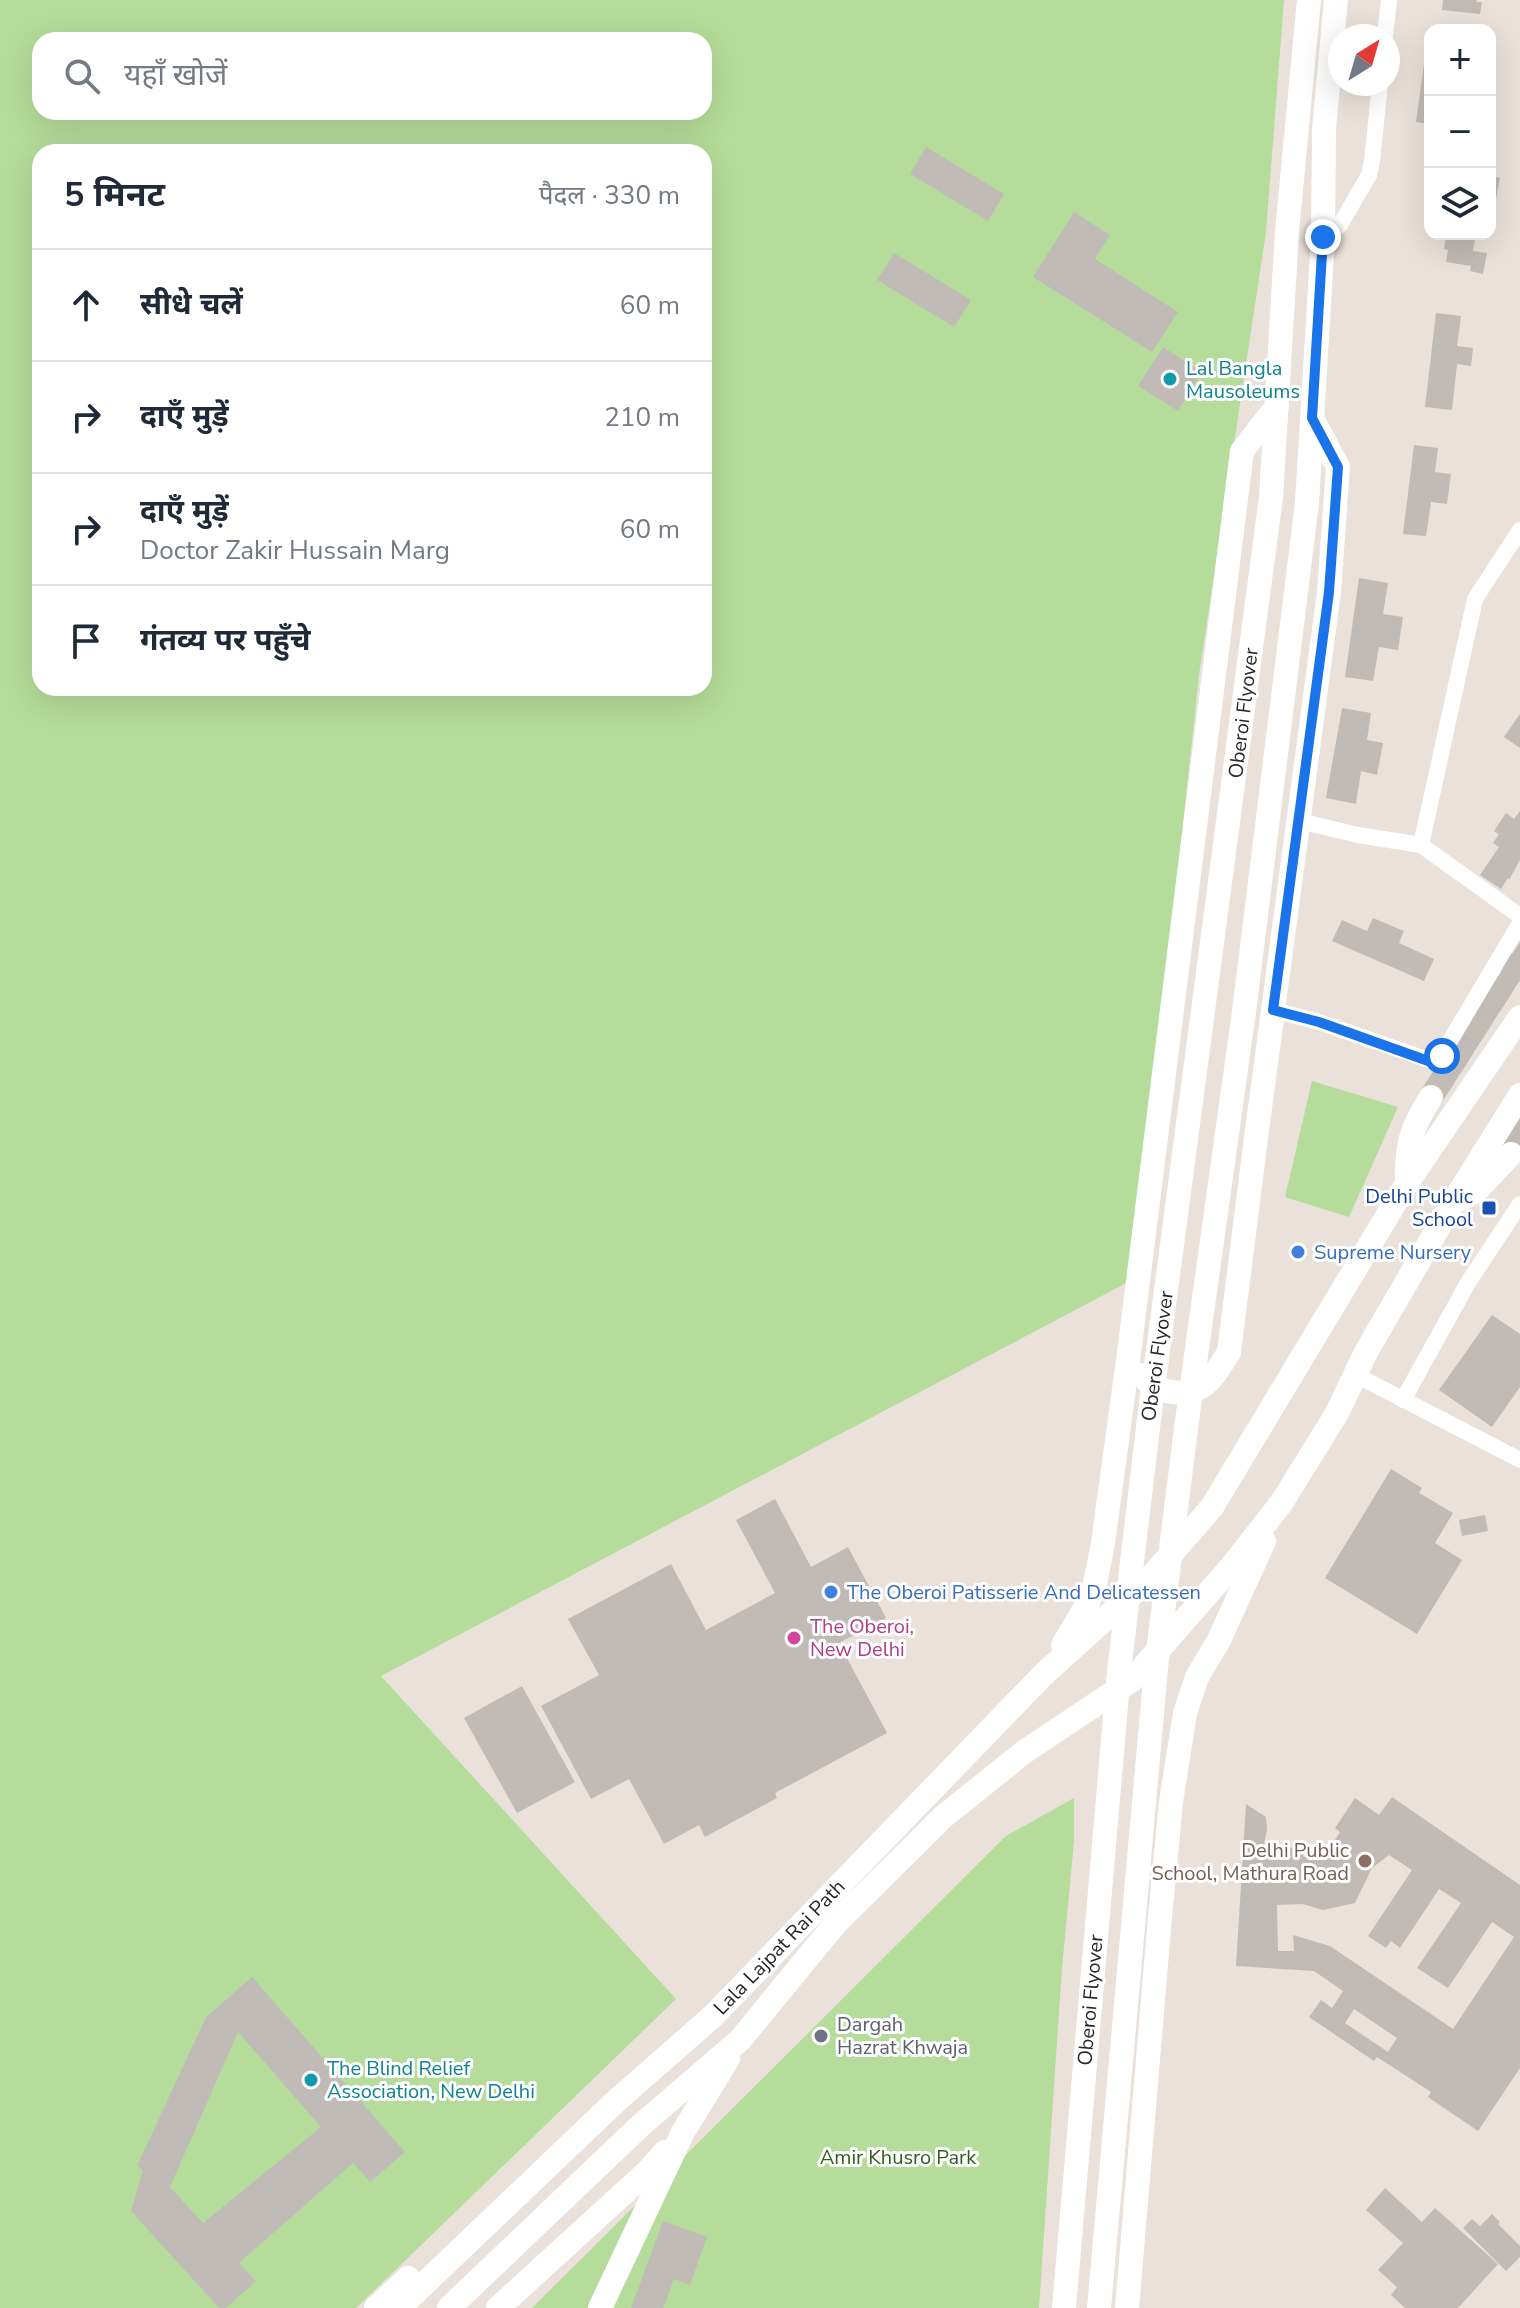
<!DOCTYPE html>
<html lang="hi">
<head>
<meta charset="utf-8">
<style>
	:root { --surface:#fff; --page:#f2f2f3; --text:#1f2937; --muted:#747a83; --line:#e0e1e3 }
	body { margin:0; font-family:"Nunito Sans","Noto Sans Devanagari",sans-serif; background:var(--page); color:var(--text) }
	.controls { position:absolute; right:24px; top:24px; display:grid; overflow:hidden; border-radius:16px; box-shadow:0 8px 32px #0002 }
	.controls button { width:72px; height:72px; display:grid; place-items:center; padding:0; border:0; border-bottom:2px solid var(--line); background:var(--surface); color:var(--text); font:40px sans-serif }
	.compass { position:absolute; left:1328px; top:24px; width:72px; height:72px; border-radius:50%; background:var(--surface); box-shadow:0 8px 32px #0002; rotate:37deg }
	.stop { position:absolute; width:24px; height:24px; margin:-18px; border:6px solid #1a73e8; border-radius:50%; background:#fff }
	.stop.end { background:#1a73e8; border-color:#fff; box-shadow:0 2px 8px #0008 }
	.list { margin:0; padding:0; list-style:none }
	h2 { display:flex; justify-content:space-between; align-items:center; height:104px; margin:0; padding:0 32px; font-size:34px }
	h2 small { font-size:26px; font-weight:400; color:var(--muted) }
	.list li { display:grid; grid-template-columns:52px 1fr auto; gap:24px; align-items:center; box-sizing:border-box; height:112px; padding:0 32px; border-top:2px solid var(--line) }
	.list b { display:block; font-size:30px; white-space:nowrap }
	.list p { margin:0; font-size:26px; white-space:nowrap; color:var(--muted) }
	.list em { font-size:26px; font-style:normal; color:var(--muted) }
	.icon { flex:none; width:44px; height:44px; fill:none; stroke:currentColor; stroke-width:2; stroke-linecap:round; stroke-linejoin:round }
	.map { position:relative; flex:none; width:1520px; height:2308px; overflow:hidden }
	.search { position:absolute; background:var(--surface); box-shadow:0 8px 32px #0002; left:32px; top:32px; width:680px; height:88px; display:flex; align-items:center; gap:20px; box-sizing:border-box; padding:0 28px; border-radius:24px; color:var(--muted); font-size:30px }
	.panel { position:absolute; background:var(--surface); box-shadow:0 8px 32px #0002; left:32px; top:144px; width:680px; height:552px; border-radius:24px }
	.map>svg:first-child { display:block }
	.green { fill:#b5dc9a; fill-rule:evenodd }
	.building { fill:#c1bbb7; fill-rule:evenodd }
	.lines { fill:none; stroke-linecap:round; stroke-linejoin:round }
	.secondary-tunnel { stroke:#c2bcb6; stroke-width:24; stroke-dasharray:24 12; stroke-linecap:butt }
	.street { stroke:#fff; stroke-width:16 }
	.secondary { stroke:#fff; stroke-width:24 }
	.route { stroke:#1a73e8; stroke-width:10 }
	.culture-dot { fill:#0f9aa8; stroke:#fff; stroke-width:3 }
	.transit-dot { fill:#1a4fb4; stroke:#fff; stroke-width:3 }
	.shop-dot { fill:#3f7fe0; stroke:#fff; stroke-width:3 }
	.hotel-dot { fill:#d1479c; stroke:#fff; stroke-width:3 }
	.education-dot { fill:#8d6e63; stroke:#fff; stroke-width:3 }
	.worship-dot { fill:#6b7280; stroke:#fff; stroke-width:3 }
	.labels { text-anchor:middle; stroke-width:6; stroke-linejoin:round; paint-order:stroke }
	.culture-label { font-size:20px; fill:#0d838f; stroke:#fff; text-anchor:start }
	.street-label { font-size:20px; fill:#272727; stroke:#fff }
	.transit-label { font-size:20px; fill:#164399; stroke:#fff; text-anchor:end }
	.shop-label { font-size:20px; fill:#366cbe; stroke:#fff; text-anchor:start }
	.hotel-label { font-size:20px; fill:#b23c85; stroke:#fff; text-anchor:start }
	.education-label { font-size:20px; fill:#785e54; stroke:#fff; text-anchor:end }
	.worship-label { font-size:20px; fill:#5b616d; stroke:#fff; text-anchor:start }
	.park-label { font-size:20px; fill:#305e1e; stroke:#fff }
</style>
</head>
<body>
<div class="map">
<svg width="1520" height="2308" viewBox="0 0 1520 2308">
	<rect width="100%" height="100%" fill="#e9e1da"/>
	<g class="green">
		<path d="M0 0H1284L1266 232 1199 675 1134 1279 381 1676 676 1999 356 2308H0ZM40 40H704V112H40ZM40 152H704V688H40Z"/>
		<path d="M1312 1081 1398 1107 1349 1217 1285 1197Z"/>
		<path d="M1074 1798V1841L1062 1968 1039 2308H532L1006 1836Z"/>
	</g>
	<g class="building">
		<path d="M1443 0H1477L1476 2H1482L1480 14 1442 10Z"/>
		<path d="M1427 42 1430 43V133L1427 132 1428 124 1416 122Z"/>
		<path d="M926 147 1004 194 988 221 910 174Z"/>
		<path d="M1490 176 1500 178 1496 199 1490 198Z"/>
		<path d="M1074 212 1110 235 1095 259 1178 312 1152 352 1033 277Z"/>
		<path d="M1452 234H1476L1473 251 1487 253 1483 274 1470 271 1471 266 1446 262 1448 250 1444 249 1446 235 1452 236Z"/>
		<path d="M894 253 971 300 954 327 877 280Z"/>
		<path d="M1436 313 1461 316 1457 346 1473 348 1471 366 1457 364 1452 410 1425 407Z"/>
		<path d="M1163 347 1202 372 1178 411 1138 386Z"/>
		<path d="M1414 445 1438 448 1435 472 1451 474 1447 504 1431 502 1426 536 1403 534Z"/>
		<path d="M1359 578 1388 583 1383 614 1403 617 1398 650 1379 647 1373 681 1345 677Z"/>
		<path d="M1342 708 1371 713 1367 740 1383 743 1377 775 1361 771 1356 804 1326 798Z"/>
		<path d="M1520 714V748L1504 737Z"/>
		<path d="M1520 811V860L1509 880 1508 878 1501 889 1480 875 1499 847 1493 843 1499 834 1494 831 1506 813 1514 819Z"/>
		<path d="M1373 918 1404 931 1399 943 1434 959 1424 981 1332 941 1342 920 1367 931Z"/>
		<path d="M1520 942V980L1449 1091 1432 1080Z"/>
		<path d="M1520 1116V1157L1501 1144Z"/>
		<path d="M1492 1315 1520 1334V1387L1492 1427 1439 1390Z"/>
		<path d="M1391 1469 1422 1488 1419 1493 1453 1513 1435 1543 1462 1560 1417 1634 1325 1578Z"/>
		<path d="M775 1499 811 1567 848 1547 886 1618 839 1643 887 1733 775 1793 777 1798 705 1837 699 1825 664 1844 629 1779 591 1799 541 1706 599 1675 568 1619 671 1564 706 1630 775 1593 736 1520Z"/>
		<path d="M1485 1515 1488 1531 1462 1536 1459 1520Z"/>
		<path d="M522 1686 575 1782 517 1813 464 1718Z"/>
		<path d="M1392 1797 1520 1885V2068L1478 2131 1428 2097 1431 2092 1377 2057 1374 2061 1309 2017 1321 2000 1332 2008 1343 1991 1314 1971 1236 1966 1246 1804 1266 1817 1267 1830 1264 1844 1281 1848 1299 1847 1304 1857 1317 1852 1324 1857 1340 1832 1335 1828 1355 1798 1379 1815ZM1389 1855 1412 1870 1368 1936 1386 1948 1391 1941 1400 1948 1439 1889 1461 1903 1417 1968 1448 1988 1492 1922 1514 1937 1453 2029 1330 1946 1293 1935 1294 1951H1278L1277 1905 1303 1904 1323 1910 1355 1903 1372 1868ZM1354 2009 1397 2038 1388 2052 1345 2023Z"/>
		<path d="M252 1977 405 2152 370 2182 353 2163 239 2263 256 2281 226 2308H219L131 2211 143 2170 137 2166 206 2017ZM238 2032 321 2127 203 2223 170 2187Z"/>
		<path d="M1385 2188 1422 2222 1435 2208 1498 2264 1458 2308H1405L1391 2295 1397 2287 1378 2270 1403 2243 1366 2210Z"/>
		<path d="M1492 2214 1500 2222 1498 2224 1520 2246V2257L1506 2271 1463 2228 1472 2219 1480 2226Z"/>
		<path d="M663 2221 707 2237 690 2285 674 2279 663 2308H631Z"/>
	</g>
	<g class="lines">
		<path class="secondary-tunnel" d="M1431 1097 1520 958"/>
		<g class="street">
			<path d="M1385 36 1389 0"/>
			<path d="M1323 237 1340 225 1369 175 1372 161 1380 84"/>
			<path d="M1299 821 1358 835 1421 845 1520 916"/>
			<path d="M1421 845 1475 599 1520 530"/>
			<path d="M1273 1010 1319 1022 1437 1063 1520 923"/>
			<path d="M1354 1374 1520 1460"/>
			<path d="M1403 1400 1469 1281 1520 1204"/>
		</g>
		<g class="secondary">
			<path d="M1407 1183C1406 1146 1411 1128 1431 1097"/>
			<path d="M1461 1199 1477 1190 1511 1154"/>
			<path d="M1143 1375C1153 1393 1183 1397 1201 1387 1212 1381 1222 1363 1229 1352L1257 1130 1329 592 1338 467 1313 420"/>
			<path d="M1063 1645 1088 1603 1095 1584 1103 1543 1130 1345 1242 451 1277 406"/>
			<path d="M376 2308 408 2278"/>
			<path d="M399 2308 615 2102 713 2016 1044 1674 1151 1577 1212 1507 1407 1183 1520 1017"/>
			<path d="M449 2308 640 2126 740 2040 836 1923 943 1817 1024 1752 1132 1680 1232 1566 1282 1502 1337 1413 1366 1352 1452 1204 1520 1095"/>
			<path d="M498 2308 648 2171 665 2152"/>
			<path d="M600 2308 683 2132 728 2059"/>
			<path d="M1064 2308 1119 1671 1150 1411 1271 497 1287 232 1309 0"/>
			<path d="M1099 2308 1156 1668 1188 1413 1244 1012 1307 503 1323 237 1324 129 1336 0"/>
			<path d="M1127 2308 1160 1917 1171 1802 1185 1713 1197 1677 1219 1640 1264 1541"/>
		</g>
	</g>
	<g class="lines">
		<path class="route" d="M1323 237 1312 418 1338 467 1329 592 1273 1010 1319 1022 1431 1062 1437 1063 1442 1056"/>
	</g>
	<g class="culture-dot">
		<circle cx="1170" cy="379" r="8"/>
		<circle cx="311" cy="2080" r="8"/>
	</g>
	<rect class="transit-dot" x="1481" y="1200" width="16" height="16" rx="4"/>
	<g class="shop-dot">
		<circle cx="1298" cy="1252" r="8"/>
		<circle cx="831" cy="1592" r="8"/>
	</g>
	<circle class="hotel-dot" cx="794" cy="1638" r="8"/>
	<circle class="education-dot" cx="1365" cy="1861" r="8"/>
	<circle class="worship-dot" cx="821" cy="2036" r="8"/>
	<g class="labels">
		<g class="culture-label">
			<text x="1186" y="375">Lal Bangla<tspan x="1186" dy="23">Mausoleums</tspan></text>
			<text x="327" y="2075">The Blind Relief<tspan x="327" dy="23">Association, New Delhi</tspan></text>
		</g>
		<g class="street-label">
			<text transform="translate(1243 713) rotate(-83)" y="7">Oberoi Flyover</text>
			<text transform="translate(1157 1356) rotate(-82)" y="7">Oberoi Flyover</text>
			<text transform="translate(779 1947) rotate(-46)" y="7">Lala Lajpat Rai Path</text>
			<text transform="translate(1090 2000) rotate(-85)" y="7">Oberoi Flyover</text>
		</g>
		<g class="transit-label">
			<text x="1473" y="1203">Delhi Public<tspan x="1473" dy="23">School</tspan></text>
		</g>
		<g class="shop-label">
			<text x="1314" y="1259">Supreme Nursery</text>
			<text x="847" y="1599">The Oberoi Patisserie And Delicatessen</text>
		</g>
		<g class="hotel-label">
			<text x="810" y="1633">The Oberoi,<tspan x="810" dy="23">New Delhi</tspan></text>
		</g>
		<g class="education-label">
			<text x="1349" y="1857">Delhi Public<tspan x="1349" dy="23">School, Mathura Road</tspan></text>
		</g>
		<g class="worship-label">
			<text x="837" y="2031">Dargah<tspan x="837" dy="23">Hazrat Khwaja</tspan></text>
		</g>
		<g class="park-label">
			<text x="898" y="2164">Amir Khusro Park</text>
		</g>
	</g>
</svg>
<div class="controls">
<button>+</button>
<button>−</button>
<button><svg class="icon" aria-label="layers" viewBox="0 0 24 24"><path d="M12 4l9 5-9 5-9-5zM3 14l9 5 9-5"/></svg></button>
</div>
<svg class="compass" viewBox="-18 -18 36 36"><path d="M0-13l5 13h-10z" fill="#e53935"/><path d="M0 13l5-13h-10z" fill="#747a83"/></svg>
<div class="stop" style="left:1442px;top:1056px"></div>
<div class="stop end" style="left:1323px;top:237px"></div>
<div class="search"><svg class="icon" aria-label="search" viewBox="0 0 24 24"><circle cx="10" cy="10" r="6"/><path d="M15 15l6 6"/></svg>यहाँ खोजें</div>
<section class="panel">
<h2>5 मिनट<small>पैदल · 330 m</small></h2>
<ul class="list">
<li><svg class="icon" aria-label="ahead" viewBox="0 0 24 24"><path d="M12 20V5M6 11l6-6 6 6"/></svg><div><b>सीधे चलें</b></div><em>60 m</em></li>
<li><svg class="icon" aria-label="right" viewBox="0 0 24 24"><path d="M7 20v-9h11M14 6l5 5-5 5"/></svg><div><b>दाएँ मुड़ें</b></div><em>210 m</em></li>
<li><svg class="icon" aria-label="right" viewBox="0 0 24 24"><path d="M7 20v-9h11M14 6l5 5-5 5"/></svg><div><b>दाएँ मुड़ें</b><p>Doctor Zakir Hussain Marg</p></div><em>60 m</em></li>
<li><svg class="icon" aria-label="arrive" viewBox="0 0 24 24"><path d="M6 21V4h12l-3 4 3 4H6"/></svg><div><b>गंतव्य पर पहुँचे</b></div></li>
</ul>
</section>
</div>
</body>
</html>
